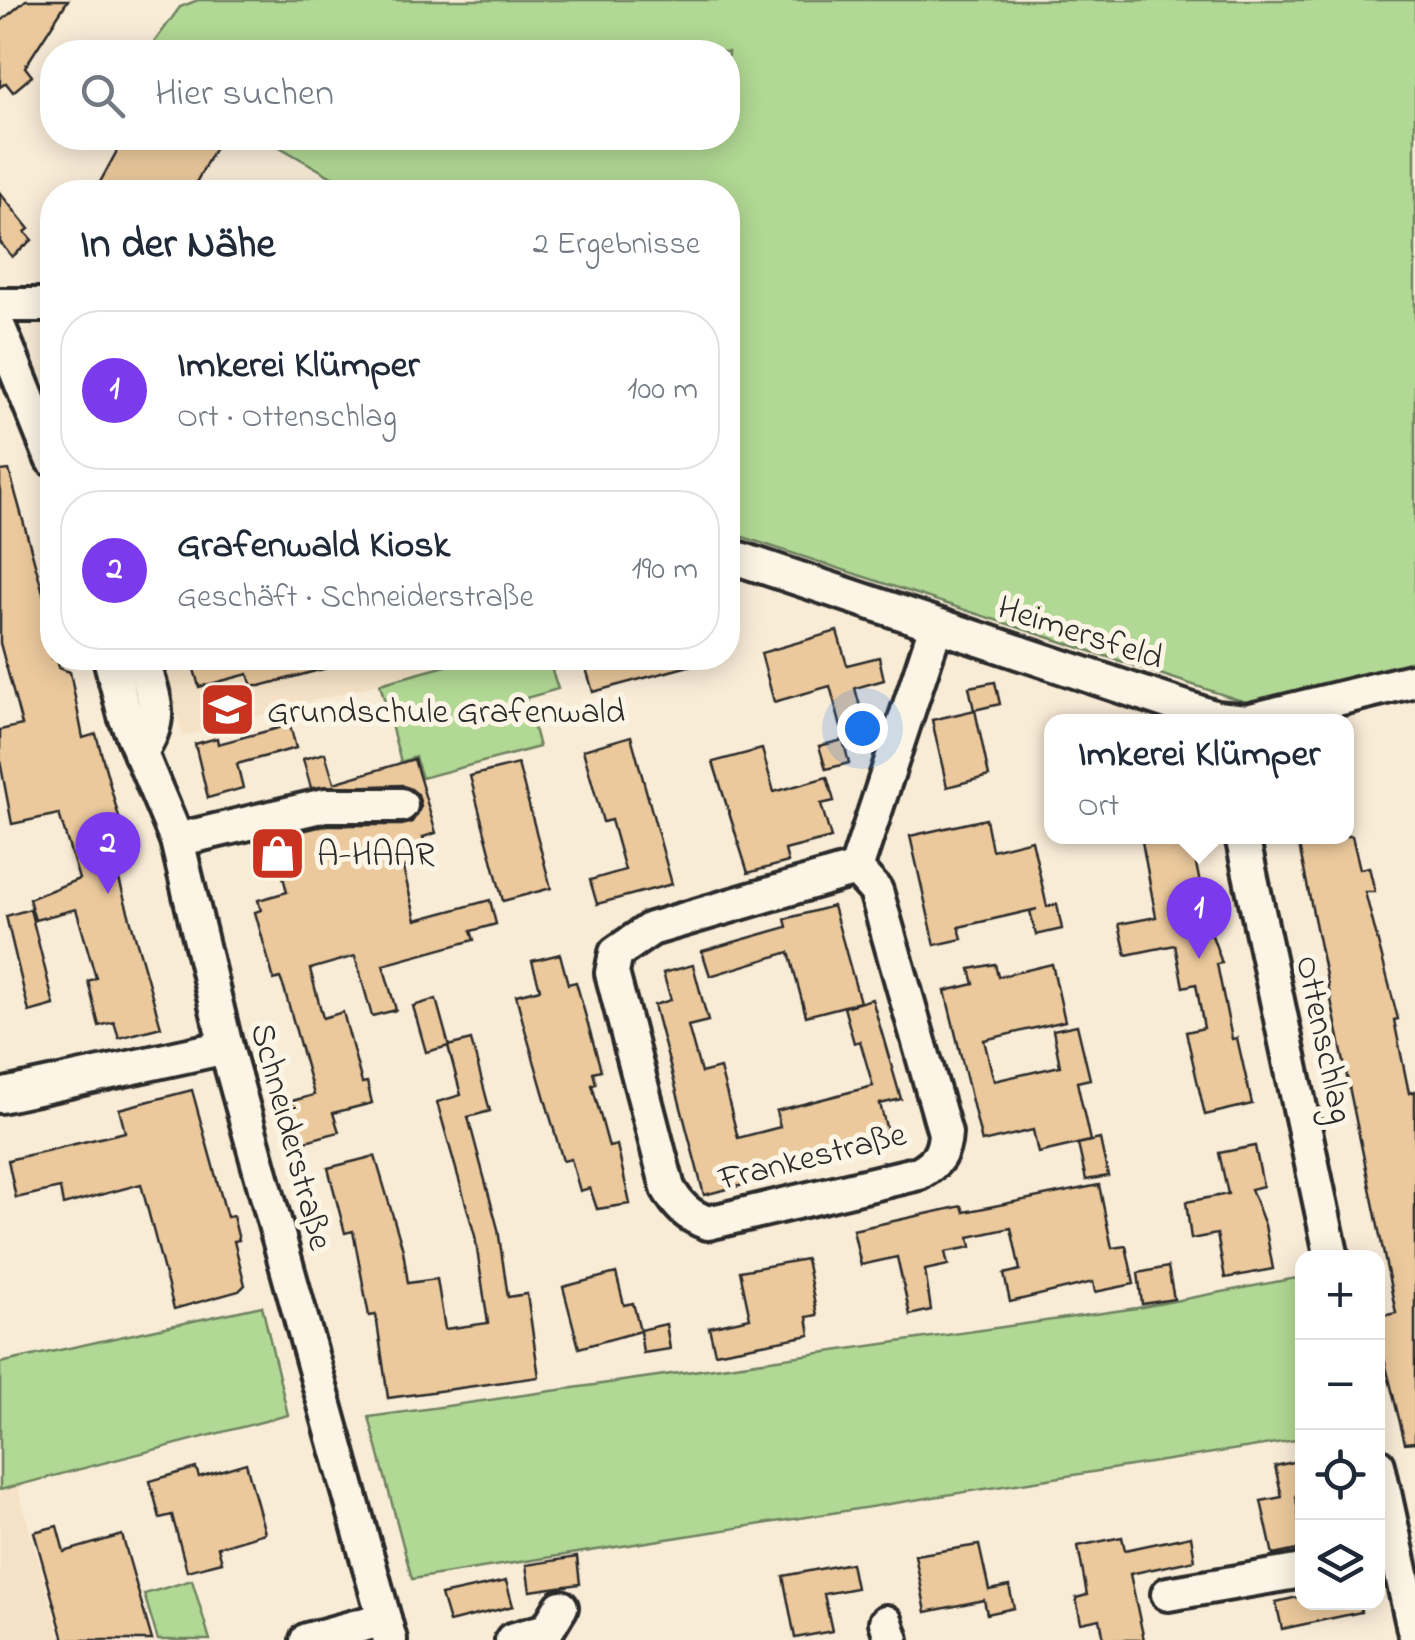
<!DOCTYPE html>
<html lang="de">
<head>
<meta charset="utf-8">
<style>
	:root { --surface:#fff; --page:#f2f2f3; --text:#1f2937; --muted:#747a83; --line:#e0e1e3; --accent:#7c3aed }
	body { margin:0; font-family:"Indie Flower",sans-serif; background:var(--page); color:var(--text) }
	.controls { position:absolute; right:30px; bottom:30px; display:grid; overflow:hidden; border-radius:20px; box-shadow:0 5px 25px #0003 }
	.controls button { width:90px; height:90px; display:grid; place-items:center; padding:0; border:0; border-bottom:2px solid var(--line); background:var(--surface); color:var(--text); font:50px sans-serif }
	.you { position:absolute; left:862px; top:728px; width:35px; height:35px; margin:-25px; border:8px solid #fff; border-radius:50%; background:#1a73e8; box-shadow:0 0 0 15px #1a73e833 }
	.badge { display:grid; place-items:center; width:65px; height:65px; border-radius:50%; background:var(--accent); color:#fff; font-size:32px; font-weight:700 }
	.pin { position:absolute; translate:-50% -82px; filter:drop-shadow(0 2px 5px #0008) }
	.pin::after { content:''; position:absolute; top:52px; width:35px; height:30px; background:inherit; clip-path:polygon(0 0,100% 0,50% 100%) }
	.popup { position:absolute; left:1044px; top:714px; width:310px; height:130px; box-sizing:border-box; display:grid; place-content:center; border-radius:20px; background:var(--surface); filter:drop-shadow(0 2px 8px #0005); font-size:32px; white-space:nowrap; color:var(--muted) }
	.popup b { font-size:38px; color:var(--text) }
	.popup::after { content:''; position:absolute; left:50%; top:100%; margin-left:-20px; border:20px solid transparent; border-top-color:var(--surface) }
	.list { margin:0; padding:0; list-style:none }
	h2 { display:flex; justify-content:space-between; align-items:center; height:130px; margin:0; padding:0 40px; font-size:42px }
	h2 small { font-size:32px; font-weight:400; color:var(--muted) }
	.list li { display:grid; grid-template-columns:65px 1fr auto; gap:30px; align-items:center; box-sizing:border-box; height:160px; margin:0 20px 20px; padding:0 20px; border:2px solid var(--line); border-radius:40px }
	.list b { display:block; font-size:38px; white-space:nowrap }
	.list p { margin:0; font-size:32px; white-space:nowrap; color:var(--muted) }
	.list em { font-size:32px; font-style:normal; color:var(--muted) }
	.icon { flex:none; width:55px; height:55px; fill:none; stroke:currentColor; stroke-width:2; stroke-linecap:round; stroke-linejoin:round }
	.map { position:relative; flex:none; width:1415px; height:1640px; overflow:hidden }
	.search { position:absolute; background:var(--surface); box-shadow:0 5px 25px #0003; left:40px; top:40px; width:700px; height:110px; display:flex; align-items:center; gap:25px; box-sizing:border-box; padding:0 35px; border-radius:40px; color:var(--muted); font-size:38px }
	.panel { position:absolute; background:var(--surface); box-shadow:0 5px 25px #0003; left:40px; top:180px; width:700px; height:490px; border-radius:40px }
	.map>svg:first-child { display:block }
	.built { fill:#f5e2c6 }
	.green { fill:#b1d894; stroke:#6e8260; stroke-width:2.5 }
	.building { fill:#ebc99d; stroke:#2b2b2b; stroke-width:2.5 }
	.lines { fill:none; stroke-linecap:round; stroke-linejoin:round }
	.minor-casing { stroke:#2b2b2b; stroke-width:40 }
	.minor { stroke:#fcf5e5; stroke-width:32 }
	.labels { text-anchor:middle; stroke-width:10; stroke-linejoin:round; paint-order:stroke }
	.street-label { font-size:35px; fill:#2b2b2b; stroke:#fcf5e5 }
	.poi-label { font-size:35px; fill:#2b2b2b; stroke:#fcf5e5; text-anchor:start }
</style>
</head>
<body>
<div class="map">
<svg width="1415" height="1640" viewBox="0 0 1415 1640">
	<rect width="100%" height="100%" fill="#f9ecd7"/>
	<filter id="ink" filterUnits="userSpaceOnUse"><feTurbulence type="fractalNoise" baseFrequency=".01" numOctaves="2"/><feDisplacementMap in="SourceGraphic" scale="20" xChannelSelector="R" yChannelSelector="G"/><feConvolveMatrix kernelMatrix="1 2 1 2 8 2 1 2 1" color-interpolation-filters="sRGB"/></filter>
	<g filter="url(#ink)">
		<g class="built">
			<path d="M160 658H475L183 736Z"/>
			<path d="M17 1485 61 1640H0V1490Z"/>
		</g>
		<g class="green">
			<path d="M198 0H1415V664L1248 703 728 532V192H358L264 138H728V52H147L180 7Z"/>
			<path d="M475 658H548L558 689 526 698 539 747 422 778 415 757 401 762 380 684Z"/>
			<path d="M1302 1277V1439L412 1579 369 1417 1137 1308Z"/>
			<path d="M262 1306 288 1415 0 1490V1363Z"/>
			<path d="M192 1580 210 1640H158L144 1594Z"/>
		</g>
		<g class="building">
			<path d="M26 0H68L25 67 32 76 13 92 6 83 0 87V22Z"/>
			<path d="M124 138H220L191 192H110L98 186Z"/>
			<path d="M0 193 29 229 25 232 32 240 12 257 0 242Z"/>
			<path d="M9 470 47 607 52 658H57L59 668 70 672 83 738 96 734 124 836 108 841 161 1027 119 1038 114 1022 99 1026 88 981 96 978 76 909 35 920 29 899 79 879 59 814 12 824 0 761V730L22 725 0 643V471Z"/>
			<path d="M837 631 847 665 879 657 884 680 855 688 864 721 841 727 830 686 774 702 761 653Z"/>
			<path d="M191 658H337L338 665 260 686H252L248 674 199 687Z"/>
			<path d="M583 658H695L696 664 593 692Z"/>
			<path d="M995 682 1000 704 974 710 969 687Z"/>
			<path d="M975 710 989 776 947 787 932 720Z"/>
			<path d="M290 725 296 748 237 764 243 788 208 798 195 744 217 738 218 744Z"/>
			<path d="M631 736 672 884 597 904 590 880 625 870 611 820 603 822 583 750Z"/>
			<path d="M843 740 849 763 826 769 819 746Z"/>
			<path d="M762 749 774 792 827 777 834 801 821 804 831 838 785 850 788 862 748 873 713 762Z"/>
			<path d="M325 753 334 783 414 759 436 833 423 837 429 861 403 868 416 920 490 900 496 924 471 931 474 940 383 965 396 1010 372 1016 355 956 310 969 323 1018 343 1012 362 1083 367 1082 372 1103 333 1113 339 1132 302 1142 292 1101 314 1095 284 988 280 978 274 980 255 912 261 910 258 900 287 892 273 838 327 825H402L412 822 421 806 418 794 402 785 311 788 303 759Z"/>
			<path d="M518 764 551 888 503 901 470 776Z"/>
			<path d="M986 819 992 850 1032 840 1047 907 1057 904 1062 929 1036 935 1030 911 1037 909 959 927 962 939 935 945 910 836Z"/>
			<path d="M1141 836H1190L1210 930 1222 963 1217 964 1232 1039 1237 1038 1252 1104 1205 1115 1186 1032 1204 1028 1196 984 1183 987 1175 945 1126 955 1119 924 1156 917Z"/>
			<path d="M1297 836H1352L1360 869 1369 867 1375 892H1365L1398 1019 1394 1020 1409 1093 1415 1091V1442L1405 1443 1378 1334V1317L1396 1313Z"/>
			<path d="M833 906 860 1002 806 1016 789 952 710 976 702 951 787 927 785 919Z"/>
			<path d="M30 909 54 1005 29 1012 6 916Z"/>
			<path d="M560 954 568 984 576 982 601 1070 593 1072 596 1084 592 1085 609 1147 617 1145 630 1204 597 1209 590 1188 580 1191 571 1159 563 1161 524 1026 516 995 540 989 532 961Z"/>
			<path d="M995 964 998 977 1052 964 1065 1021 984 1040 994 1081 1060 1066 1053 1030 1077 1025 1090 1079 1077 1082 1090 1141 1038 1153 1033 1130 982 1142 945 991 974 984 970 969Z"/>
			<path d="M693 965 708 1021 688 1026 701 1073 720 1068 738 1138 780 1127 776 1111 873 1086 860 1041 854 1043 844 1007 872 999 901 1099 880 1104 889 1138 749 1175 751 1183 704 1195 654 1005 671 1000 663 973Z"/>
			<path d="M436 999 449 1046 426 1052 413 1006Z"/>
			<path d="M471 1040 490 1111 468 1117 498 1229 508 1297 527 1294 539 1377 388 1398 376 1315 369 1316 353 1231 345 1233 328 1168 375 1156 403 1250 408 1283 437 1279 445 1329 488 1323 475 1236 437 1102 461 1095 448 1046Z"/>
			<path d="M192 1090 227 1217 233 1216 239 1240 234 1241 245 1285 239 1291 174 1309 141 1184 63 1205 60 1188 16 1198 8 1160 125 1132 119 1109Z"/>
			<path d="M1100 1139 1108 1176 1086 1180 1078 1144Z"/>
			<path d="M1255 1146 1263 1186 1251 1189 1265 1225 1273 1269 1225 1278 1217 1234 1191 1239 1186 1202 1228 1194 1219 1153Z"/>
			<path d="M1099 1185 1112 1248 1126 1246 1134 1284 1095 1292 1093 1282 1010 1302 1004 1274 1020 1270 1011 1228 969 1237 971 1247 945 1252 948 1265 925 1270 931 1310 910 1315 897 1257 861 1265 853 1230 962 1206 964 1212Z"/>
			<path d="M806 1259 817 1315 807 1317 810 1335 715 1353 709 1327 750 1318 740 1271Z"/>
			<path d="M1168 1267 1174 1299 1142 1304 1138 1273Z"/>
			<path d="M616 1273 624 1305 633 1303 640 1330 666 1324 670 1349 643 1353 640 1331 579 1348 563 1287Z"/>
			<path d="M1302 1460V1494L1296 1495 1302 1549 1273 1555 1261 1501 1282 1497 1275 1466Z"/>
			<path d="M246 1463 265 1533 218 1547 222 1562 187 1571 172 1515 160 1518 150 1481 196 1468 199 1477Z"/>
			<path d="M57 1526 64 1552 122 1535 152 1640H64L34 1532Z"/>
			<path d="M1191 1536 1195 1560 1130 1574 1144 1640H1104L1100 1619 1081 1623 1076 1598 1087 1595 1078 1546 1122 1537 1125 1550Z"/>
			<path d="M979 1545 989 1590 1009 1586 1014 1608 987 1614 984 1600 926 1612 915 1555Z"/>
			<path d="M577 1557 580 1584 530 1591 526 1565Z"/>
			<path d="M851 1563 856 1588 824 1594 832 1631 795 1638 783 1576Z"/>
			<path d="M506 1581 513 1606 449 1622 441 1595Z"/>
			<path d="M1302 1596V1602H1360L1361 1612 1282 1629 1276 1602Z"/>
		</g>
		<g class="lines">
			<defs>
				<g id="minor">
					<path d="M0 305H52"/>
					<path d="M0 330 52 459"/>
					<path d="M728 555 1216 718 1247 721 1415 680"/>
					<path d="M110 658 125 716 177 840 226 1047 390 1640"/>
					<path d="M140 753C166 716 153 698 142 658"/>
					<path d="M1242 836 1332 1258"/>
					<path d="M177 840 325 805H401"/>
					<path d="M856 869 876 891 945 1133C944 1153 937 1163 919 1173L708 1223C688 1216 678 1206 668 1188L612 973 616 953 651 929 856 869 936 626"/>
					<path d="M0 1096 226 1047"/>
					<path d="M1378 1465 1415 1634"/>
					<path d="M1168 1594 1302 1571"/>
					<path d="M886 1622 892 1640"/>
					<path d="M307 1640 384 1619"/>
					<path d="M512 1640 547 1630 561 1607"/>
				</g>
			</defs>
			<use href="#minor" class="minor-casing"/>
			<use href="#minor" class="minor"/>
		</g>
	</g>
	<defs>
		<symbol id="school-square" viewBox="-11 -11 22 22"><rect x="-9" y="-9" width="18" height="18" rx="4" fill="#c8321e" stroke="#fcf5e5"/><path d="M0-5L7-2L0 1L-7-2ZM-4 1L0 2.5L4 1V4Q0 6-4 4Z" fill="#fff"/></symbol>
		<symbol id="shop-square" viewBox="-11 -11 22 22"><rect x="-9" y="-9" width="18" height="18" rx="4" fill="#c8321e" stroke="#fcf5e5"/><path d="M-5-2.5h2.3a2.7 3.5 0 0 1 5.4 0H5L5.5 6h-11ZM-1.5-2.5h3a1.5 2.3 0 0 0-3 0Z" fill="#fff"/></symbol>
	</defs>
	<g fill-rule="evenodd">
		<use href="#school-square" x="196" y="678" width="63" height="63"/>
		<use href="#shop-square" x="246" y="822" width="63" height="63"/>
	</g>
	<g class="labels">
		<g class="street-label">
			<text transform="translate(1081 631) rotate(18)" y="12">Heimersfeld</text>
			<text transform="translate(1326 1039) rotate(78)" y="12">Ottenschlag</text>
			<text transform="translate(293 1136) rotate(75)" y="12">Schneiderstraße</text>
			<text transform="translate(812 1155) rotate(-14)" y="12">Frankestraße</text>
		</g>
		<g class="poi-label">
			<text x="267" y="722">Grundschule Grafenwald</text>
			<text x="317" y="865">A-HAAR</text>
		</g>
	</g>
</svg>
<div class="controls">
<button>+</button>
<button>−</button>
<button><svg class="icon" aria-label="locate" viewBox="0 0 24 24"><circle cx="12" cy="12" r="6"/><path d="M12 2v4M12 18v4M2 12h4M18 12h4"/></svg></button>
<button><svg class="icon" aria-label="layers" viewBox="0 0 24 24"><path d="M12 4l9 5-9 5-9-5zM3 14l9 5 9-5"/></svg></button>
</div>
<div class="you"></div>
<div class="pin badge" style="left:1199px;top:959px">1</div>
<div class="popup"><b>Imkerei Klümper</b>Ort</div>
<div class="pin badge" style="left:108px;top:894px">2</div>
<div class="search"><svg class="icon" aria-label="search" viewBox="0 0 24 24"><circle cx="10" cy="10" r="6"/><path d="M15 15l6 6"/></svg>Hier suchen</div>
<section class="panel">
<h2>In der Nähe<small>2 Ergebnisse</small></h2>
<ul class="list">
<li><span class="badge">1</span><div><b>Imkerei Klümper</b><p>Ort · Ottenschlag</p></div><em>100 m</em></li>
<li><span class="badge">2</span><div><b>Grafenwald Kiosk</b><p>Geschäft · Schneiderstraße</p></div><em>190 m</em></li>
</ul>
</section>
</div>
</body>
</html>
